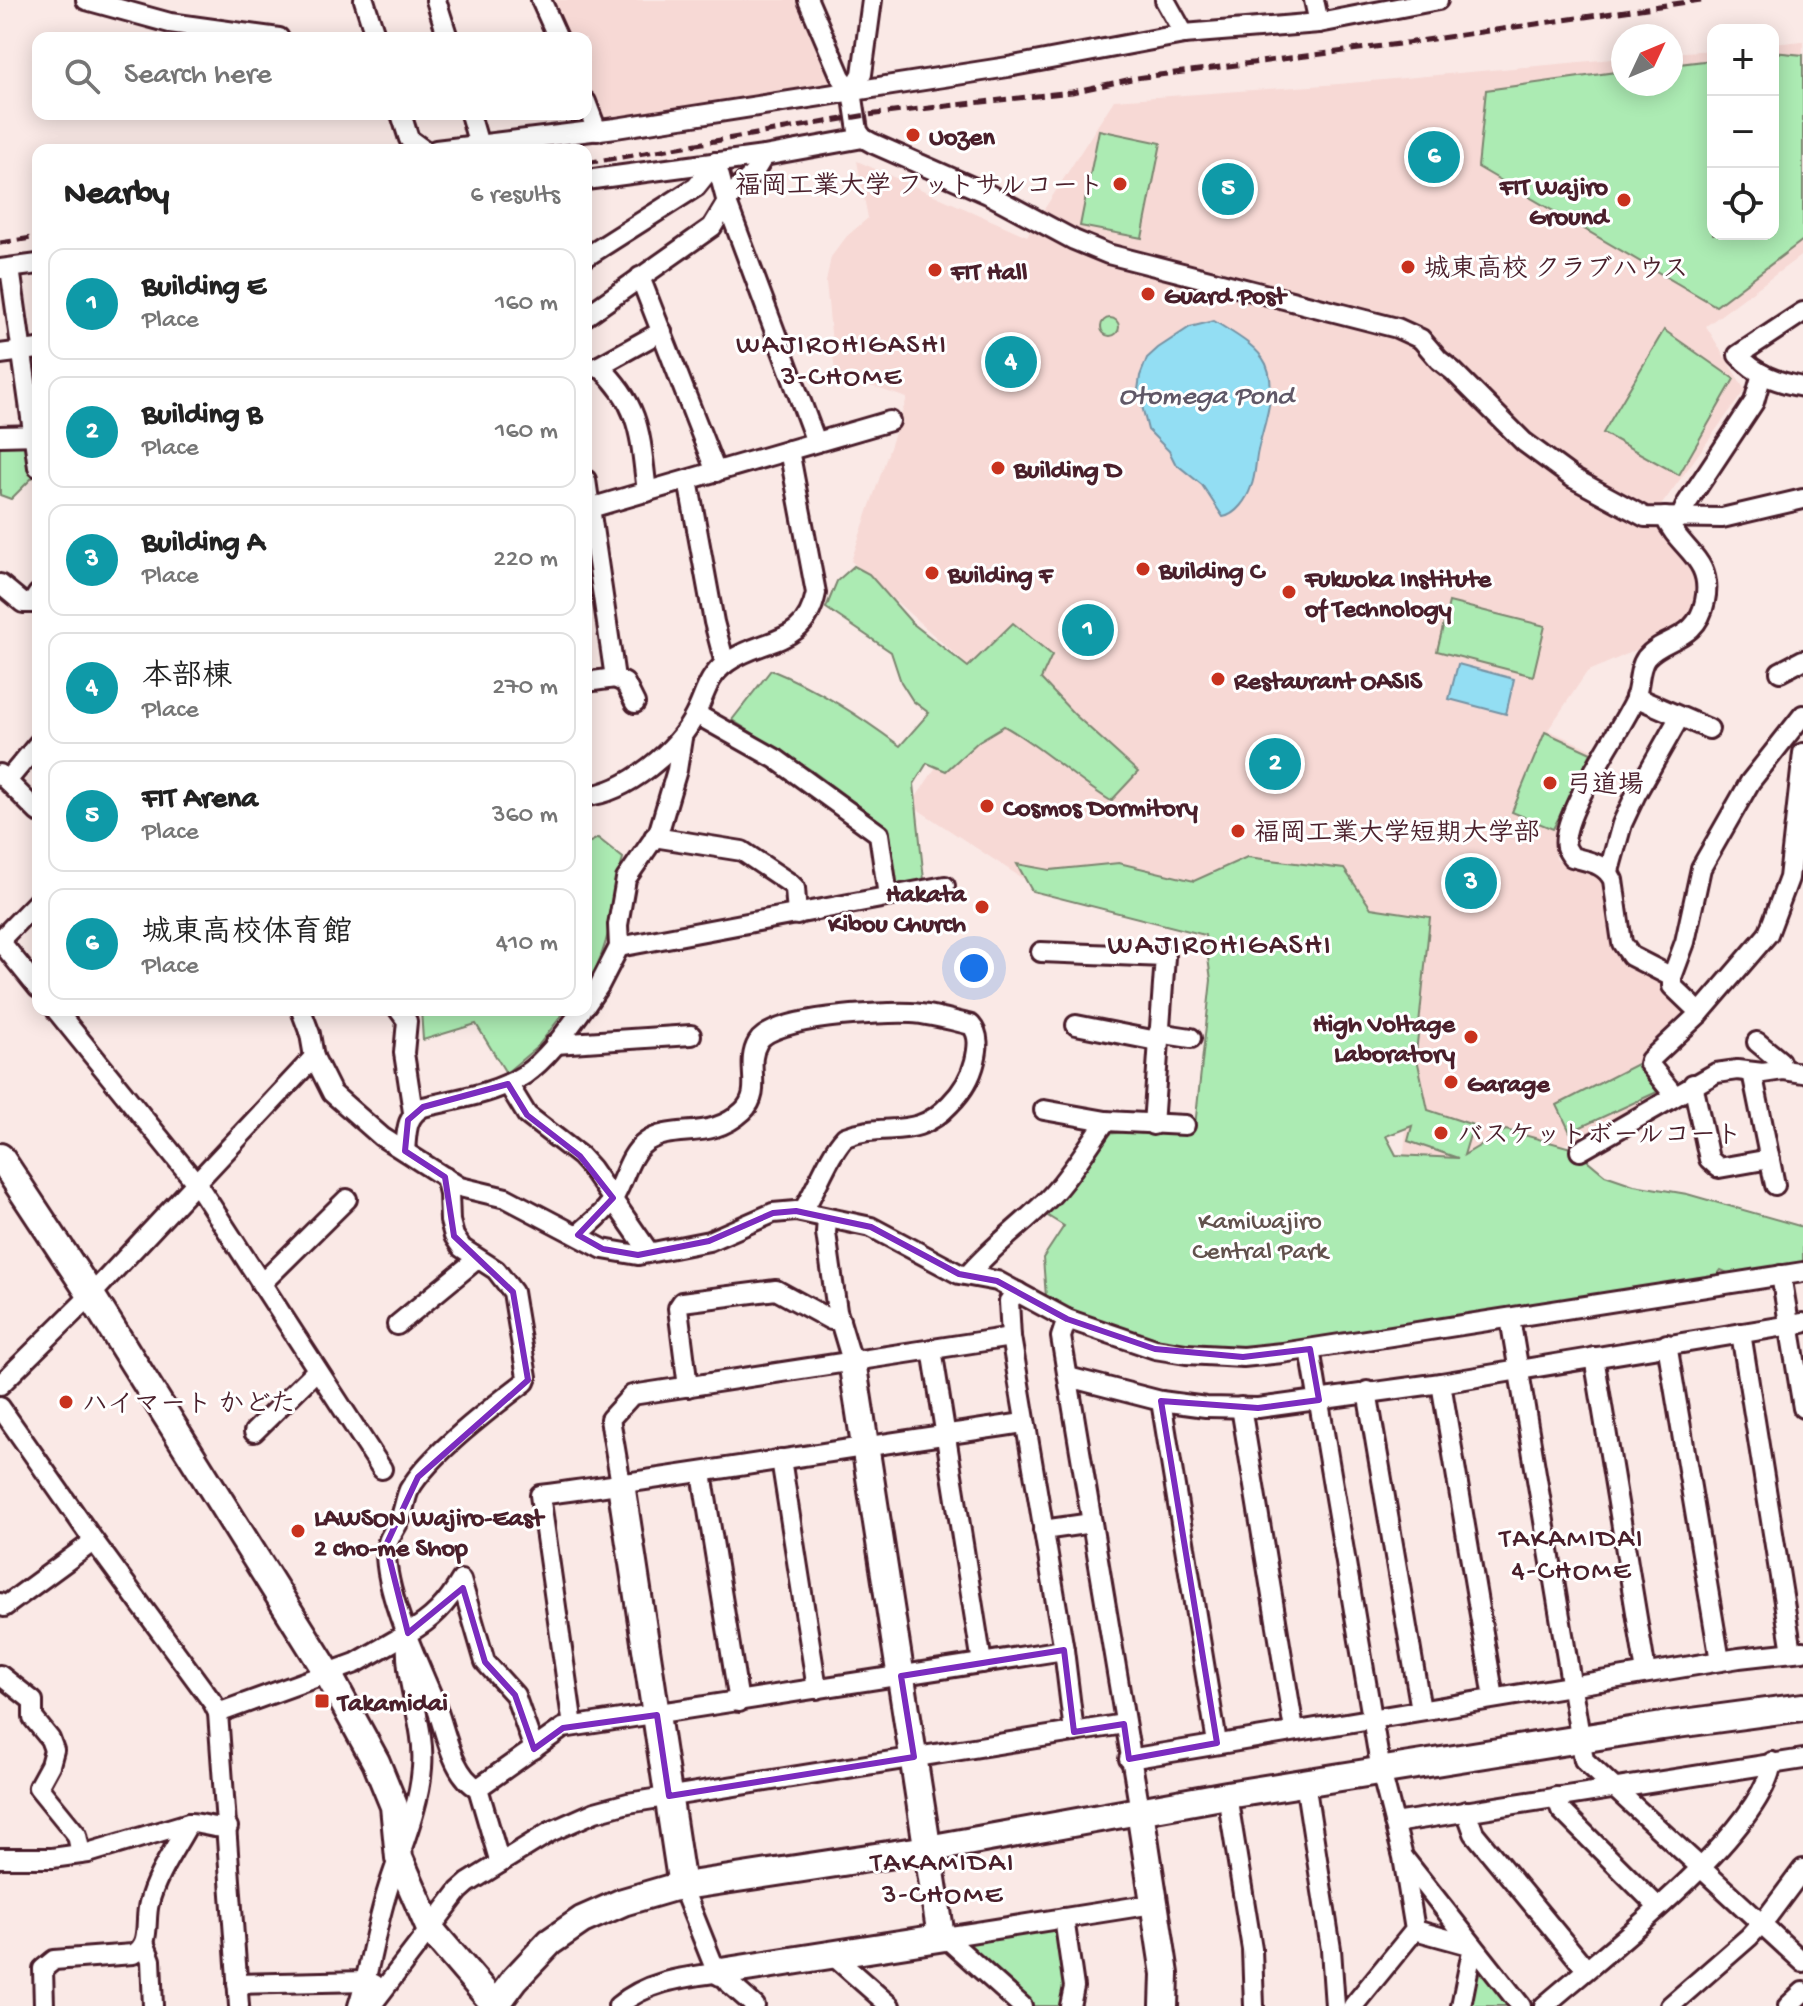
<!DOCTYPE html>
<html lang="en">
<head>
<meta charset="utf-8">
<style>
	:root { --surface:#fff; --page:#f2f2f2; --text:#222; --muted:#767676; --line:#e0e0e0; --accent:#c8321e }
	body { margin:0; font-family:"Gochi Hand","Klee One",sans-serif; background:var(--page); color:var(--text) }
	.controls { position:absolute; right:24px; top:24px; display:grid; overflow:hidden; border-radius:16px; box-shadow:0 4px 20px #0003 }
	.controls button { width:72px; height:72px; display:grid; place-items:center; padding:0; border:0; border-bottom:2px solid var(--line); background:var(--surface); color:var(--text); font:40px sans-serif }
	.compass { position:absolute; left:1611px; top:24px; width:72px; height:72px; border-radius:50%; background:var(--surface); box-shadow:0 4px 20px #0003; rotate:46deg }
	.you { position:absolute; left:974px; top:968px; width:28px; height:28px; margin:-20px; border:6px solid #fff; border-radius:50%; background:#1a73e8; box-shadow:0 0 0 12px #1a73e833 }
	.badge { display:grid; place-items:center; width:52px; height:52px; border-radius:50%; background:var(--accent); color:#fff; font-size:26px; font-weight:700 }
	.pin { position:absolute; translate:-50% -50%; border:4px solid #fff; box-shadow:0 2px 8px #0006 }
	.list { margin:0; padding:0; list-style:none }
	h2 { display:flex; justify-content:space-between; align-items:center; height:104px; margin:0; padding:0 32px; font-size:34px }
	h2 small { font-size:26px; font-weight:400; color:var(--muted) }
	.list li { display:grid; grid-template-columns:52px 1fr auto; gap:24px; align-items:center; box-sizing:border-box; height:112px; margin:0 16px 16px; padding:0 16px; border:2px solid var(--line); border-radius:16px }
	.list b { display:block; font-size:30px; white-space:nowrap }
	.list p { margin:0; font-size:26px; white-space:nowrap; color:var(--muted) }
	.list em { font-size:26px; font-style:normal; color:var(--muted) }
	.icon { flex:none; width:44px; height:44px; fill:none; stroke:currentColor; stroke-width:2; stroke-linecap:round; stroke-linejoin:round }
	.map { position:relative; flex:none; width:1803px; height:2006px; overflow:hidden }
	.search { position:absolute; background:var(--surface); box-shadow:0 4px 20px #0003; left:32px; top:32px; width:560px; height:88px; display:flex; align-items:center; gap:20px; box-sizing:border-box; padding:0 28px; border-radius:16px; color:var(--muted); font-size:30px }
	.panel { position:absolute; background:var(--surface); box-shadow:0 4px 20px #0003; left:32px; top:144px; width:560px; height:872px; border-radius:16px }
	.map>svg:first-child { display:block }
	.built { fill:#f7d9d5 }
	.green { fill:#acebb3; stroke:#7b856f; stroke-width:2; fill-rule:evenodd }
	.water { fill:#93def3; stroke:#7692a3; stroke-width:2 }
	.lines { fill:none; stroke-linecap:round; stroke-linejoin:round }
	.street-casing { stroke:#4a1f2b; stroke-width:24 }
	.secondary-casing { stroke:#4a1f2b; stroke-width:32 }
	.street { stroke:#fff; stroke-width:18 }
	.secondary { stroke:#fff; stroke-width:26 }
	.rail { stroke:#4a1f2b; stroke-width:5; stroke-dasharray:12 6; stroke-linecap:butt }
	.marked { fill:none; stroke:#7b2cbf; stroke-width:6; stroke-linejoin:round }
	.poi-dot { fill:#c8321e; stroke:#fff; stroke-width:3 }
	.labels { text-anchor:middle; stroke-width:6; stroke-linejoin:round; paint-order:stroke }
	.poi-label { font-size:26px; font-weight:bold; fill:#4a1f2b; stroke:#fff; text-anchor:start }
	.park-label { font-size:26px; fill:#62524d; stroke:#fff }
	.neighbourhood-label { font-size:28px; letter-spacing:2px; fill:#4a1f2b; stroke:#fff }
	.water-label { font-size:28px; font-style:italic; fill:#605867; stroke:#fff }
	.quarter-label { font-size:30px; letter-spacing:2px; fill:#4a1f2b; stroke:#fff }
</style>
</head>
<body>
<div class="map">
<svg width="1803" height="2006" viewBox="0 0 1803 2006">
	<rect width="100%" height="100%" fill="#fae9e6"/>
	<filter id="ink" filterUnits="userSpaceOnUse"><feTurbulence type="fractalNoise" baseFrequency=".0125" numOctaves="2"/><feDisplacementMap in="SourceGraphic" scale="16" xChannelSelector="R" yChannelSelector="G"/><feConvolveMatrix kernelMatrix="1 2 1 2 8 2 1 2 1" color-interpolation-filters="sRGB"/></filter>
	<g filter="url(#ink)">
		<g class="built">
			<path d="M551 0H795L830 82 605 123 586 80V38H568Z"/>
			<path d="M1803 41V254L1706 326 1745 390 1660 507 1659 527 1698 566 1690 617 1656 641 1587 672 1548 730 1595 751 1555 831 1556 859 1602 877 1613 950 1658 975 1691 1014 1640 1062 1664 1097 1559 1147 1476 1165H1403L1421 947 1113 867 1022 878 911 805 936 767 1006 700 851 561 907 398 835 374 826 282 831 257 847 236 868 218 857 161 1027 236 1114 100 1339 84 1623 58V84H1671V53L1713 50V234H1773V44Z"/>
		</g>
		<g class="green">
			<path d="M1773 52 1803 55V240L1716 306 1478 167 1486 90 1623 71V84H1671V65L1713 60V234H1773Z"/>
			<path d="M1099 130 1161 143 1142 238 1080 226Z"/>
			<circle cx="1110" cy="327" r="9"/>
			<path d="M1664 330 1734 379 1679 475 1603 433Z"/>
			<path d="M28 436 35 475 11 499 0 495V439Z"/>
			<path d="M854 566 869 574 912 623 968 667 1013 623 1052 655 1041 679 1074 714 1138 772 1111 801C1073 778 1042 747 1004 726L979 741 946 771 927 763 914 784 924 880 897 886 889 828 811 770 732 720 771 670C820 690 858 715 900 746L929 713 913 701 901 682 891 652 826 608 837 581Z"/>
			<path d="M1449 602 1545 626 1533 676 1437 651Z"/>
			<path d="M1545 732 1591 753 1553 829 1512 812Z"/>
			<path d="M598 838 623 858C612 901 612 948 586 985V844Z"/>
			<path d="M1247 857 1344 869 1371 908 1430 917 1416 1054 1428 1110 1473 1125 1464 1155 1506 1130 1571 1148V1152L1582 1156 1605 1175 1634 1185 1687 1194 1803 1227V1262L1732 1275 1721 1270 1713 1280 1275 1346 1201 1348 1134 1336 1073 1313 1046 1297 1043 1258 1064 1226 1043 1213 1105 1134 1195 1126 1211 980 1205 935 1032 891 1017 864 1050 870 1119 863 1194 881ZM1412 1126 1408 1141 1458 1158 1396 1155 1386 1136Z"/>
			<path d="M421 1010H566L537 1047 506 1073 476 1024 423 1040Z"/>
			<path d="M1637 1064 1657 1092 1570 1132 1557 1105Z"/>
			<path d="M1054 1928C1065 1955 1066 1978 1061 2006H1032L964 1945 965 1939Z"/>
			<path d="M1483 1966 1514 2006H1469L1475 1970Z"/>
		</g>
		<g class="water">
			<path d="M1214 321C1231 332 1257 345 1266 364 1278 391 1264 423 1258 450 1255 462 1256 475 1251 487 1247 499 1236 515 1223 517L1202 485 1175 463 1169 451 1148 430 1138 390 1140 376 1147 358 1158 348 1190 327Z"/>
			<path d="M1458 664 1514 679 1506 714 1449 699Z"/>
		</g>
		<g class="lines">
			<defs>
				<g id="street">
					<path d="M86 0 170 23 279 38"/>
					<path d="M364 0 376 38"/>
					<path d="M436 0 448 38"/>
					<path d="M541 0 558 38"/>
					<path d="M808 0 841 77 852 91 858 131 863 138 872 143 988 194 1074 240 1108 254 1397 328 1421 339 1439 360 1453 371 1524 442 1573 478 1645 517 1722 518 1803 499"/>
					<path d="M1165 0 1184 34"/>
					<path d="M1314 0 1319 23"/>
					<path d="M852 91 862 74 872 0"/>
					<path d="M586 102 597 131"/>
					<path d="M401 114 409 139 424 150"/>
					<path d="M470 114 479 145"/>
					<path d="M436 150 616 128 1008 67 1184 34 1319 23 1438 0"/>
					<path d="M716 162 727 203 816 442"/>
					<path d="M586 180 764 156 863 138"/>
					<path d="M586 257 696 187 716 162"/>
					<path d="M10 268 38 467"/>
					<path d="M1 269 38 264"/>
					<path d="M640 277 716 472"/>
					<path d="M1803 312 1738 355C1756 375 1777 382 1803 387"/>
					<path d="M586 316 712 227 732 194 753 174 764 156"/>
					<path d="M0 354 38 349"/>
					<path d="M599 366C642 407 640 437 647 492"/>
					<path d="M586 370 599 366 662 331"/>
					<path d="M0 436 38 435"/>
					<path d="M586 480 615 678 625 683 635 703"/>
					<path d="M688 480 714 622 725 664"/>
					<path d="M590 508 890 421"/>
					<path d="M1665 517C1678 549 1714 558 1705 601 1697 642 1662 637 1646 658 1638 669 1640 686 1635 699 1621 731 1559 816 1566 847 1566 848 1571 856 1572 857 1589 862 1605 863 1613 880L1622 943 1631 956 1672 977V986L1700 1013"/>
					<path d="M1680 518 1687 503 1754 402 1762 374"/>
					<path d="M0 584 23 603H32L38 594"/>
					<path d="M1780 672 1803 660"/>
					<path d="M586 682 615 678"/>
					<path d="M1635 697 1709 729"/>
					<path d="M696 714 776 759 879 834 888 896"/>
					<path d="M0 774 38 812"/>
					<path d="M7 781 38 744"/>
					<path d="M586 796C626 793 678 750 695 715 705 696 707 677 726 663 764 636 805 648 816 593L789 450"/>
					<path d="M654 837 742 851 791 884 795 888 797 915"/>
					<path d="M1609 871 1622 824 1636 794 1679 718"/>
					<path d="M0 940 38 901"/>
					<path d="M0 941 38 988"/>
					<path d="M619 947 945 886"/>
					<path d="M1041 952 1165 957 1153 1125"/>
					<path d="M1672 977 1685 942 1701 868 1750 782 1803 715"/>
					<path d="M586 1005 599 986 619 947 618 925 626 879 659 831 677 770 682 738"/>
					<path d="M56 1010 197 1184 382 1469"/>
					<path d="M301 1010 310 1034 314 1057 332 1093 382 1137 460 1187 506 1198 603 1249 638 1255 709 1241 773 1213 796 1211 871 1227 959 1274 997 1281 1067 1319 1155 1349 1186 1354 1243 1357 1282 1353 1803 1272"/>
					<path d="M399 1010 407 1021 404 1053 413 1112"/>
					<path d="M1076 1025 1157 1041"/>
					<path d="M1158 1033 1191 1038"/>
					<path d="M1757 1042 1780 1061 1783 1070"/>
					<path d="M555 1044 691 1035"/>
					<path d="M1752 1072 1775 1185"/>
					<path d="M508 1084 527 1115 580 1156 591 1168 649 1252"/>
					<path d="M1693 1084 1709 1159 1719 1168 1770 1159"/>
					<path d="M1675 1096 1649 1064 1650 1060 1700 1013 1768 934 1789 878 1803 753"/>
					<path d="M1044 1110 1106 1121"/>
					<path d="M405 1151C407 1132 405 1117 423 1107 456 1099 495 1094 524 1075 547 1059 566 1032 582 1010"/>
					<path d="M1580 1151 1716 1073 1737 1070 1763 1073 1783 1070 1803 1073"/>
					<path d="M445 1177 449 1193 450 1221 454 1236 462 1248 496 1270 513 1292 527 1377 525 1382C492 1407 429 1455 409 1490 405 1499 404 1510 400 1519 395 1530 386 1540 386 1552 386 1596 418 1662 435 1703 445 1728 452 1776 478 1788"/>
					<path d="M827 1219 826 1233 837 1311 852 1361"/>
					<path d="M578 1235C588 1225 601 1216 609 1205 624 1186 626 1156 646 1142 674 1123 710 1142 743 1111 764 1091 744 1065 758 1042 773 1016 881 1012 911 1013 931 1014 951 1020 971 1025 980 1035 978 1048 975 1061 971 1078 963 1091 950 1104 915 1142 887 1121 845 1137 828 1155 817 1189 802 1212"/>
					<path d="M968 1275C992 1246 1023 1225 1050 1197 1071 1175 1088 1146 1106 1121L1185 1125"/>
					<path d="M1781 1275 1803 1408"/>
					<path d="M261 1284 347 1199"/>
					<path d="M1018 1292 1009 1301 1011 1337 1064 1650 1074 1732"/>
					<path d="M1510 1318 1584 1760 1803 1962"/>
					<path d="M1067 1319 1061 1337 1140 1811"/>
					<path d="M397 1325 477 1259"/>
					<path d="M1741 1333 1792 1652"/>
					<path d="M1667 1344 1720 1661"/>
					<path d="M932 1349 982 1663"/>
					<path d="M1310 1349 1381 1771 1403 1857 1415 1930 1353 2006"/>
					<path d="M1594 1357 1646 1673"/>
					<path d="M1068 1377 1161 1401 1206 1407 1258 1408 1441 1383 1803 1323"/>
					<path d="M1441 1383 1494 1698"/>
					<path d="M0 1385 91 1295 314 1057"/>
					<path d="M688 1387 678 1308 682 1302 776 1290 831 1320H840"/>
					<path d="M1367 1391 1421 1710"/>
					<path d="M1161 1401 1217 1743"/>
					<path d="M0 1407 94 1541 213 1703 218 1713 239 2006"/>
					<path d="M1241 1407 1294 1730"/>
					<path d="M254 1432 317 1370"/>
					<path d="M781 1459 817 1689"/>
					<path d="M702 1473 739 1702"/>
					<path d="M621 1484 610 1419 632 1395 1011 1337"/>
					<path d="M1043 1530 1092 1523"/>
					<path d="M0 1603 4 1607 94 1541"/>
					<path d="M0 1675 33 1701V1718L50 1739 54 1750 50 1765 38 1787 77 1835 81 1854"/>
					<path d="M218 1713 356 1663 408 1633"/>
					<path d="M573 1726 540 1495C702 1473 863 1446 1024 1423"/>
					<path d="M1129 1759 1739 1658 1803 1651"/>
					<path d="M1305 1782 1331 1949 1335 2006"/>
					<path d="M1227 1795 1252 1949 1254 2006"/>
					<path d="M1556 1797 1561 1810 1658 1907"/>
					<path d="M1466 1811 1474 1833 1586 1969"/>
					<path d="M1394 1823 1803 1759"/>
					<path d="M0 1858H52L88 1853 189 1823C202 1822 214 1830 228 1827"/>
					<path d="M1404 1858 1521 2006"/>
					<path d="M500 1863 478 1788 563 1728 1064 1650"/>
					<path d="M682 1886 712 1961 730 1984 755 2006"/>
					<path d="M1064 1918 1074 1987 1070 2006"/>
					<path d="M1415 1930 1473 1946 1461 2006"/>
					<path d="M945 1937 1153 1904"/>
					<path d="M945 1937 1022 2006"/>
					<path d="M145 1945 151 1960 153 2006"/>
					<path d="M831 1954 890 2006"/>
					<path d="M237 1984 366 1981 374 1984"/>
					<path d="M44 2006 43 1969 54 1960 133 1954C152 1945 144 1921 149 1903 156 1875 175 1849 189 1823"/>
					<path d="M358 2006C370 1969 375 1930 387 1892 399 1852 419 1810 422 1768 426 1722 401 1678 408 1633 432 1620 447 1604 461 1580L485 1662 515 1695 534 1749"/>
					<path d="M371 2006 459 1891 468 1883 550 1832 595 1812 628 1803 1124 1724"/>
					<path d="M618 2006C647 1981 685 1977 721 1972"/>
					<path d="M1544 2006C1600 1957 1762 1834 1772 1762"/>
					<path d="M1670 2006 1749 1937 1768 1916 1803 1869"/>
					<path d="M1788 2006 1803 1992"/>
				</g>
				<g id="secondary">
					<path d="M0 1157 91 1295 327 1672 376 1762 394 1806 399 1858 430 1929 496 2006"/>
					<path d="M621 1484 682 1886"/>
					<path d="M1140 1811 1165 1974 1164 2006"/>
					<path d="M721 1972 945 1937 940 1930 852 1361"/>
					<path d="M495 2006 515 1979 550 1942 582 1920 623 1902 671 1888 928 1849 1227 1795 1662 1726 1803 1707"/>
				</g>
			</defs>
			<use href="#street" class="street-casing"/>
			<use href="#secondary" class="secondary-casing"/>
			<use href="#street" class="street"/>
			<use href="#secondary" class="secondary"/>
			<g class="rail">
				<path d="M586 163 867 115 1072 92 1136 78 1406 43 1701 0"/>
				<path d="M0 243 38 237"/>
			</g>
		</g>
	</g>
	<path class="marked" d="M508 1084 527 1115 580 1156 613 1198 578 1235 603 1249 638 1255 709 1241 773 1213 796 1211 871 1227 959 1274 997 1281 1067 1319 1155 1349 1243 1357 1310 1349 1319 1400 1258 1408 1161 1401 1217 1743 1129 1759 1124 1724 1074 1732 1064 1650 901 1676 914 1757 669 1796 657 1715 563 1728 534 1749 515 1695 485 1662 463 1588 408 1633 386 1545 418 1477 528 1380 513 1292 454 1236 445 1177 405 1151 408 1120 423 1107Z"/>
	<g class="poi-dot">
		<circle cx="913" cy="135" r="8"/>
		<circle cx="1120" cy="184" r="8"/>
		<circle cx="1624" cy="200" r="8"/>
		<circle cx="1408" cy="267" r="8"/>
		<circle cx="935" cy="270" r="8"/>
		<circle cx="1148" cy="294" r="8"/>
		<circle cx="998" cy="468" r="8"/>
		<circle cx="1143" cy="569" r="8"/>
		<circle cx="932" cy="573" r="8"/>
		<circle cx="1289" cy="592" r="8"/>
		<circle cx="1218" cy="679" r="8"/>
		<circle cx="1550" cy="783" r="8"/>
		<circle cx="987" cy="806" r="8"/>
		<circle cx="1238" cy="831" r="8"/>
		<circle cx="982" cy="907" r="8"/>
		<circle cx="1471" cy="1037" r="8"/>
		<circle cx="1451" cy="1082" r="8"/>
		<circle cx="1441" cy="1133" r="8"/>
		<circle cx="66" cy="1402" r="8"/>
		<circle cx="298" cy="1531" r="8"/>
		<rect x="314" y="1693" width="16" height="16" rx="4"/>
	</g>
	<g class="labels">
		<g class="poi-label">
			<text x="929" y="144">Uozen</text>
			<text x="1104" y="193" text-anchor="end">福岡工業大学 フットサルコート</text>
			<text x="1608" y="194" text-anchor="end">FIT Wajiro<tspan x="1608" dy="30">Ground</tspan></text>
			<text x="1424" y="276">城東高校 クラブハウス</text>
			<text x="951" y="279">FIT Hall</text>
			<text x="1164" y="303">Guard Post</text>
			<text x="1014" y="477">Building D</text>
			<text x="1159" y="578">Building C</text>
			<text x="948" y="582">Building F</text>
			<text x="1305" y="586">Fukuoka Institute<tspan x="1305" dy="30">of Technology</tspan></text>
			<text x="1234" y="688">Restaurant OASIS</text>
			<text x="1566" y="792">弓道場</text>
			<text x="1003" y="815">Cosmos Dormitory</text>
			<text x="1254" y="840">福岡工業大学短期大学部</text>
			<text x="966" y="901" text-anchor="end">Hakata<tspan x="966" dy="30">Kibou Church</tspan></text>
			<text x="1455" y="1031" text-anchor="end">High Voltage<tspan x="1455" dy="30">Laboratory</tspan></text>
			<text x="1467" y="1091">Garage</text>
			<text x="1457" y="1142">バスケットボールコート</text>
			<text x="82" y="1411">ハイマート かどた</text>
			<text x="314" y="1525">LAWSON Wajiro-East<tspan x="314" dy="30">2 cho-me Shop</tspan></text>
			<text x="338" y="1710">Takamidai</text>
		</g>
		<g class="park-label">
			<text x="1260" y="1228">Kamiwajiro<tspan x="1260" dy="30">Central Park</tspan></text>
		</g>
		<g class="neighbourhood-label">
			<text x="842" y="352">WAJIROHIGASHI<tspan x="842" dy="32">3-CHOME</tspan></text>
			<text x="1572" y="1546">TAKAMIDAI<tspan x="1572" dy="32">4-CHOME</tspan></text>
			<text x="943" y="1870">TAKAMIDAI<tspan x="943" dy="32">3-CHOME</tspan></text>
		</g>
		<g class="water-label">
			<text x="1206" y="403">Otomega Pond</text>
		</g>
		<g class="quarter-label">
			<text x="1220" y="953">WAJIROHIGASHI</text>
		</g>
	</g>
</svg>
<div class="controls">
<button>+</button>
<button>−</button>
<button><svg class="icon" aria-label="locate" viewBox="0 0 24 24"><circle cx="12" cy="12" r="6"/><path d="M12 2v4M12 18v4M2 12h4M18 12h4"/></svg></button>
</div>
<svg class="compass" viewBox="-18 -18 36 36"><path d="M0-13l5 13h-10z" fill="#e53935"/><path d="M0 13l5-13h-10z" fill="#767676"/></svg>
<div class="you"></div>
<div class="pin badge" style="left:1088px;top:630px;background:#0f9aa8">1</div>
<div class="pin badge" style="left:1275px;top:764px;background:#0f9aa8">2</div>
<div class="pin badge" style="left:1471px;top:883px;background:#0f9aa8">3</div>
<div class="pin badge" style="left:1011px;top:362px;background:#0f9aa8">4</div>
<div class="pin badge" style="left:1228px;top:189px;background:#0f9aa8">5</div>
<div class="pin badge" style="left:1434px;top:157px;background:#0f9aa8">6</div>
<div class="search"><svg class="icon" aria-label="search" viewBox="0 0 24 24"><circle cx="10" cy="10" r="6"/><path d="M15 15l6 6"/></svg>Search here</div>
<section class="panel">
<h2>Nearby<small>6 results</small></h2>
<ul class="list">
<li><span class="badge" style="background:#0f9aa8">1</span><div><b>Building E</b><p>Place</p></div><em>160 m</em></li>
<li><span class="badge" style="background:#0f9aa8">2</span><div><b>Building B</b><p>Place</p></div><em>160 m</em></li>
<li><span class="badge" style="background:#0f9aa8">3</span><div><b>Building A</b><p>Place</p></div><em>220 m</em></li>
<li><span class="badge" style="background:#0f9aa8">4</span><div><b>本部棟</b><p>Place</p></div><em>270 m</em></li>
<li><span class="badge" style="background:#0f9aa8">5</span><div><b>FIT Arena</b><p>Place</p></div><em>360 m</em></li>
<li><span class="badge" style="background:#0f9aa8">6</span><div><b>城東高校体育館</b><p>Place</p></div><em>410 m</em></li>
</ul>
</section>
</div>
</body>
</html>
